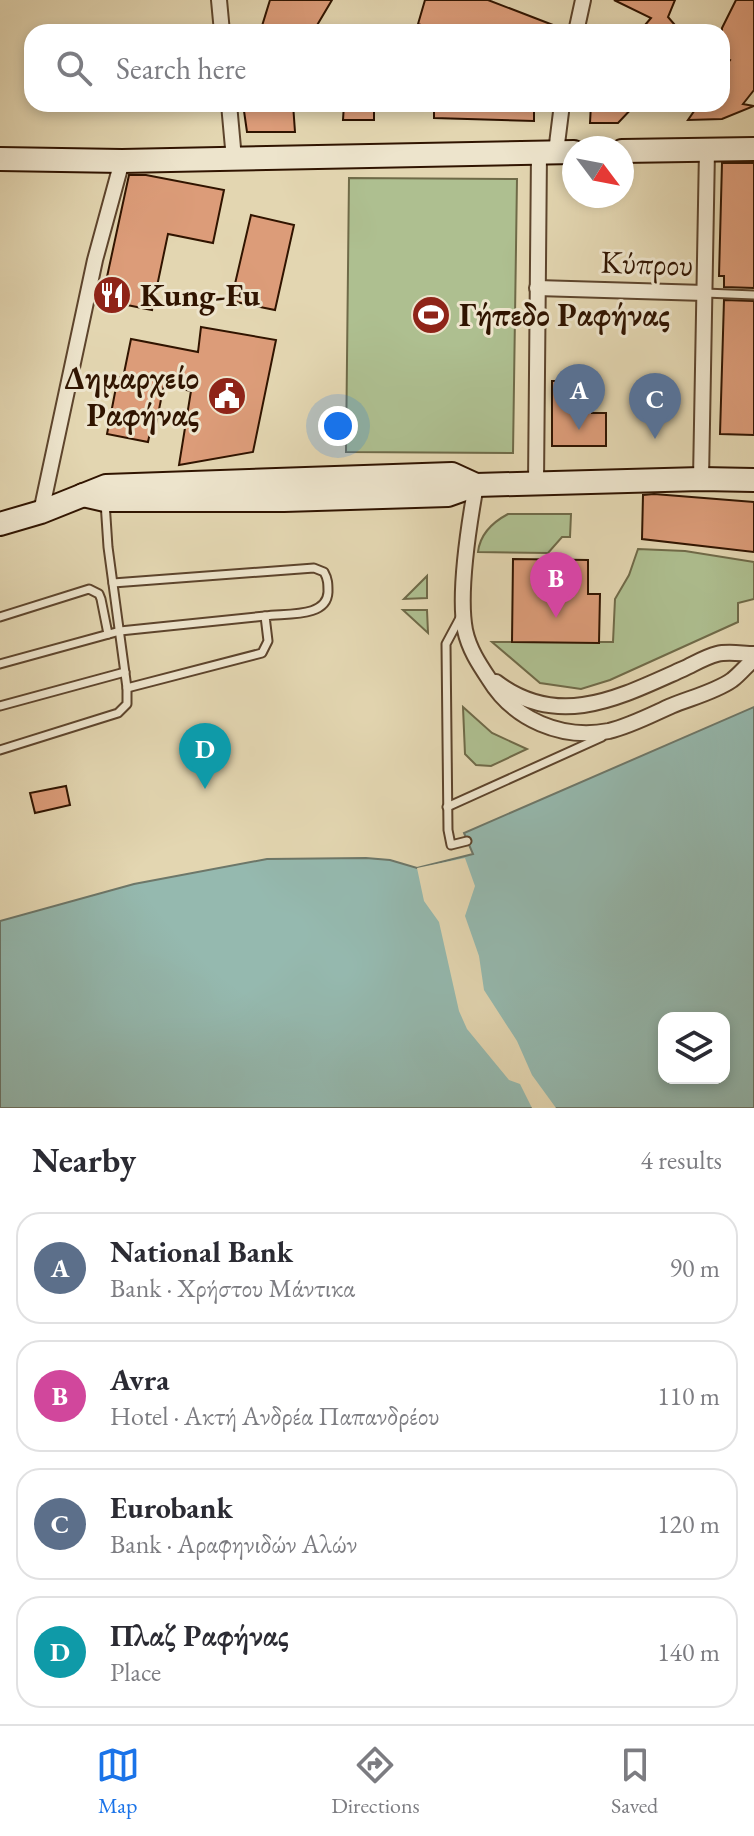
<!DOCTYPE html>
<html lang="en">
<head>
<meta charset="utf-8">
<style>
	:root { --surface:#fff; --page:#f7f7f7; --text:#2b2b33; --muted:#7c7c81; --line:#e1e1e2; --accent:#1a73e8 }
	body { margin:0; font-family:"EB Garamond",serif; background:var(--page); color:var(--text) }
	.controls { position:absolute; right:24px; bottom:24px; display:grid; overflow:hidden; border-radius:16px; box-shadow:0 4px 12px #0003 }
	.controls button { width:72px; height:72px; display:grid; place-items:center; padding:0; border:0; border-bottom:2px solid var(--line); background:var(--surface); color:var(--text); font:40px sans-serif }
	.compass { position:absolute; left:562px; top:136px; width:72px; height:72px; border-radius:50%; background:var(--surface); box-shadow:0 4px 12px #0003; rotate:122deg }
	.you { position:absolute; left:338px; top:426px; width:28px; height:28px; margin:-20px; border:6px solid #fff; border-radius:50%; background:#1a73e8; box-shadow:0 0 0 12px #1a73e833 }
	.badge { display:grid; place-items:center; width:52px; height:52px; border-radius:50%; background:var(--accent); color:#fff; font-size:26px; font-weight:700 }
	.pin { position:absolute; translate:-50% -66px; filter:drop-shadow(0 2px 4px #0008) }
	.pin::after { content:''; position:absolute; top:42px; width:28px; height:24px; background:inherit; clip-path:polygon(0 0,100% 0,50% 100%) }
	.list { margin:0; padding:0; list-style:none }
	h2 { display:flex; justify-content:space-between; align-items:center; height:104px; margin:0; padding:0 32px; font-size:34px }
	h2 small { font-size:26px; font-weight:400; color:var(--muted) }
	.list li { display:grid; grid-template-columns:52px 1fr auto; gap:24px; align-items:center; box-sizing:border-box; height:112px; margin:0 16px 16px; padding:0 16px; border:2px solid var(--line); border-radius:24px }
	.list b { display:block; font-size:30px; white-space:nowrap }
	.list p { margin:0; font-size:26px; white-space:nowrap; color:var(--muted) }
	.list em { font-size:26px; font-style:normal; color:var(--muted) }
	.icon { flex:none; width:44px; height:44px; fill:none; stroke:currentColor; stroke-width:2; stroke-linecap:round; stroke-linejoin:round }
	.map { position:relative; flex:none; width:754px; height:1108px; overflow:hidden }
	.search { position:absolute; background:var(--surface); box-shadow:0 4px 12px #0003; left:24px; right:24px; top:24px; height:88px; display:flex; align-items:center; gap:20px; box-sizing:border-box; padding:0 28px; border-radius:24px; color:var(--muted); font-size:30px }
	.sheet { height:616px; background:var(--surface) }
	nav { display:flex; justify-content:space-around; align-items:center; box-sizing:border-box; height:112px; border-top:2px solid var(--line); background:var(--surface); font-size:22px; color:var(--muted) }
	nav a { display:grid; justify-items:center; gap:4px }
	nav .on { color:var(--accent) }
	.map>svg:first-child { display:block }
	.green { fill:#aebf90; stroke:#6f6a48; stroke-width:2 }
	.water { fill:#95b9af; stroke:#6d7769; stroke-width:2; fill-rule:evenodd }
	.pier { fill:#e3d6b1 }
	.building { fill:#dc9c79; stroke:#301400; stroke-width:2 }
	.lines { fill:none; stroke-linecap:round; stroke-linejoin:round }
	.lane-casing { stroke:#5d442c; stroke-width:11 }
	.street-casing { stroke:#5d442c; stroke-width:18 }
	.secondary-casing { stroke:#301400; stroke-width:26 }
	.lane { stroke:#ede4cc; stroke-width:7 }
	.street { stroke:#ede4cc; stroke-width:14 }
	.secondary { stroke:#ede4cc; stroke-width:22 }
	.labels { text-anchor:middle; stroke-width:6; stroke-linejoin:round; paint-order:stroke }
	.street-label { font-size:32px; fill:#301400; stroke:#ede4cc }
	.poi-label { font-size:32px; font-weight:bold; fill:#301400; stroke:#ede4cc; text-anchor:start }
</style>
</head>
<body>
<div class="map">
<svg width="754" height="1108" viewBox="0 0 754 1108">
	<rect width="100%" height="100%" fill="#e3d6b1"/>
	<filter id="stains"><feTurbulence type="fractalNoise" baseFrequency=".0025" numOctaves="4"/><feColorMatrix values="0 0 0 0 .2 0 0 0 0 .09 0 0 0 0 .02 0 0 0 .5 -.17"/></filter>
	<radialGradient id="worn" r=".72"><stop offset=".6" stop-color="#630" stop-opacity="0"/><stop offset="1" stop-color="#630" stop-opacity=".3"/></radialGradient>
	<g class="green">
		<path d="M349 178 517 179 513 453 346 452Z"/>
		<path d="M508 514H571L570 537H562L548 553 478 552C480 534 493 522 508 514Z"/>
		<path d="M638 549 685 551 754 562V599L738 603V622L610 680 581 689 540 683 492 642H613L615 599 629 575Z"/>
		<path d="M427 576V598L404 599Z"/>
		<path d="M403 610H427L428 633Z"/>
		<path d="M463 707 492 733 527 749 491 766 476 765 465 754Z"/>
	</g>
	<path class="water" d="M754 707V1108H0V921L134 884 267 859 366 858 390 860 417 868 473 854 464 833ZM664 1018H724V1078H664Z"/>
	<path class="pier" d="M465 858 475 886 465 916 479 956 484 990 517 1041 532 1075 556 1108H532L520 1084 509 1080 467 1029 459 1011 439 922 424 901 417 868Z"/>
	<g class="building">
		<path d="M270 0H332L313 32H279L262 26Z"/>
		<path d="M425 0H488L566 30V32H442L418 24Z"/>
		<path d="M614 0H675L668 17 681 32H639L651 18Z"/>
		<path d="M736 0H754V90L743 104 754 106 722 119 688 120 699 104H722V71L730 60 722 56V28Z"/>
		<path d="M243 104H293L295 132H247Z"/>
		<path d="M344 104H374V120H343Z"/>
		<path d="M434 104H534V121L434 118Z"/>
		<path d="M591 104H636L618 123H590Z"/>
		<path d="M722 163H754V288L724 287V276H719Z"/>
		<path d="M129 175H146L224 190 213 243 168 234 152 310 102 300Z"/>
		<path d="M251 215 294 225 275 310 231 301Z"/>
		<path d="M724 300 754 301V435L720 434Z"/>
		<path d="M201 327 276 340 253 452 179 465 191 391 164 385 156 424 152 423 148 442 107 434 118 377 123 378 131 339 198 352Z"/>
		<path d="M552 381H592V413H606V446H552Z"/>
		<path d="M654 494 754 502V552L642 539 643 495Z"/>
		<path d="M513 559 588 560V594H600L599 643 512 642Z"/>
		<path d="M66 786 70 805 35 813 30 793Z"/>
	</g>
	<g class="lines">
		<defs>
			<g id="lane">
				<path d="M705 293 754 295"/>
				<path d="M113 583 314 568 324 572C328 579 328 584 328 592 327 618 286 613 265 616L268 641 262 653 127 688"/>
				<path d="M461 616 446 644 448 830 451 845 467 841"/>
				<path d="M0 617 89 589 99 594 101 599 108 634"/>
				<path d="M0 664 120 631 265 616"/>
				<path d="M0 706 125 672"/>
				<path d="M0 750 118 713 127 704V688L108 547 105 502"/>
				<path d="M447 807 602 737"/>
			</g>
			<g id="street">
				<path d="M219 0 222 32"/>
				<path d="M576 32 583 0"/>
				<path d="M229 104 234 159"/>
				<path d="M556 152 562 104"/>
				<path d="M537 288 705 293"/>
				<path d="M701 479 707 150"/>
				<path d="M536 483 539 153"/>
				<path d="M476 485C469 524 458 593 465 630 469 649 479 664 489 679 514 720 562 740 609 731 630 726 651 715 671 706 690 698 715 692 732 680 740 674 747 665 754 659"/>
				<path d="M41 512 95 260 122 161"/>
				<path d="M496 682C559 730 620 697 683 669 694 664 705 657 717 654 728 651 743 654 754 654"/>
			</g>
			<g id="secondary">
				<path d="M622 151 754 149"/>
				<path d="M0 159 122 161 574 152"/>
				<path d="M83 495 105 500H284L448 495 476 485 701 479 754 480"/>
				<path d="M0 524 41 512 106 486 452 474 476 485"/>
			</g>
		</defs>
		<use href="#lane" class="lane-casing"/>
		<use href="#street" class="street-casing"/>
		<use href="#secondary" class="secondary-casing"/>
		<use href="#lane" class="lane"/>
		<use href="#street" class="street"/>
		<use href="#secondary" class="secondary"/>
	</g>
	<defs>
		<symbol id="restaurant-disc" viewBox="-11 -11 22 22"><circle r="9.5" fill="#8f2418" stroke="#ede4cc"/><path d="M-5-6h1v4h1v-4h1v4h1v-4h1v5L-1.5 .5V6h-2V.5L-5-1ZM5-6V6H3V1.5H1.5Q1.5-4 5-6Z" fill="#fff"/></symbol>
		<symbol id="stadium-disc" viewBox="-11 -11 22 22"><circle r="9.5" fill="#8f2418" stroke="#ede4cc"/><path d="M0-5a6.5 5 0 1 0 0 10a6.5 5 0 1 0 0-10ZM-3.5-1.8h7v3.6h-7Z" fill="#fff"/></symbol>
		<symbol id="civic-disc" viewBox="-11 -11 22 22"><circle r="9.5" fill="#8f2418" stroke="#ede4cc"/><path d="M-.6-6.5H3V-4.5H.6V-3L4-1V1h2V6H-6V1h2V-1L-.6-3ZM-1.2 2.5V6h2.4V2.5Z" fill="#fff"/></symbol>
	</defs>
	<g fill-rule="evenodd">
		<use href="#restaurant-disc" x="90" y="273" width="44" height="44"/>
		<use href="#stadium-disc" x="409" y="293" width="44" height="44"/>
		<use href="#civic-disc" x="205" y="374" width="44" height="44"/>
	</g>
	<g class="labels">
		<g class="street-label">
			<text transform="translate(647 263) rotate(2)" y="11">Κύπρου</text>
		</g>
		<g class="poi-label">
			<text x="140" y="306">Kung-Fu</text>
			<text x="459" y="326">Γήπεδο Ραφήνας</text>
			<text x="199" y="389" text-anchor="end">Δημαρχείο<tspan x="199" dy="37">Ραφήνας</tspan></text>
		</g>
	</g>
	<rect width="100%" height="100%" filter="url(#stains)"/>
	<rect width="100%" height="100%" fill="url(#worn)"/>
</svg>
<div class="controls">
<button><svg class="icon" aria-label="layers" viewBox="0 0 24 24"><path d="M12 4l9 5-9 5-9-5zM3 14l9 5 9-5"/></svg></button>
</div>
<svg class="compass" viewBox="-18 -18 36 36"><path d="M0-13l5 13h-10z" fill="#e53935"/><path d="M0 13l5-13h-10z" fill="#7c7c81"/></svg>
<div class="you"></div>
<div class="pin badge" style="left:579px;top:430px;background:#5c6f8a">A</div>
<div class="pin badge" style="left:556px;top:618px;background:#d1479c">B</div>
<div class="pin badge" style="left:655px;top:439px;background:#5c6f8a">C</div>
<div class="pin badge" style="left:205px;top:789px;background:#0f9aa8">D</div>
<div class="search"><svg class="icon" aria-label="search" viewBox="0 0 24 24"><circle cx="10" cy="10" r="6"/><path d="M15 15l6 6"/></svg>Search here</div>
</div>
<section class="sheet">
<h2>Nearby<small>4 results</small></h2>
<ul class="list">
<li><span class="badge" style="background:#5c6f8a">A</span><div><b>National Bank</b><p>Bank · Χρήστου Μάντικα</p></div><em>90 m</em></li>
<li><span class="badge" style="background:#d1479c">B</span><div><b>Avra</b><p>Hotel · Ακτή Ανδρέα Παπανδρέου</p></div><em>110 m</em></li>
<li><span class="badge" style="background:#5c6f8a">C</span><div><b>Eurobank</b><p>Bank · Αραφηνιδών Αλών</p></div><em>120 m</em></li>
<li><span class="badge" style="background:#0f9aa8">D</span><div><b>Πλαζ Ραφήνας</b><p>Place</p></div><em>140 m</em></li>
</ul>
</section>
<nav>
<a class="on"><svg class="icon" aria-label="map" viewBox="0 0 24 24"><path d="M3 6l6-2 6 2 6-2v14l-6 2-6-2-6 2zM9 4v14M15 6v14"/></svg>Map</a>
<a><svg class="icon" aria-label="directions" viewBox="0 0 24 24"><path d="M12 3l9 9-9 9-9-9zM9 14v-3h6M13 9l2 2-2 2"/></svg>Directions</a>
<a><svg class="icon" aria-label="saved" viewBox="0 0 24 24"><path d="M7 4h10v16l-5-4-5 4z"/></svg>Saved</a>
</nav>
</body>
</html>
